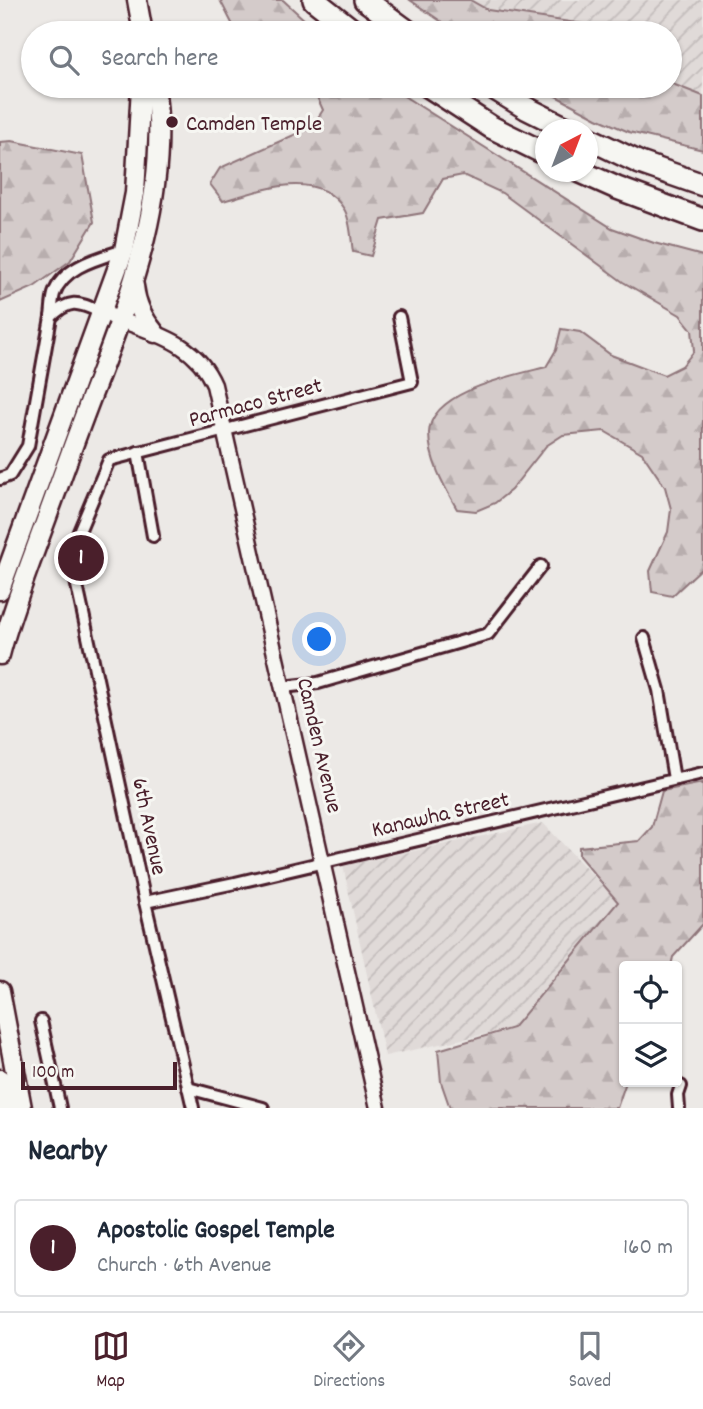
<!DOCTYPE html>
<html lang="en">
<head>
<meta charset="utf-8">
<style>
	:root { --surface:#fff; --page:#f2f2f3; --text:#1f2937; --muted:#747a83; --line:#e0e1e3; --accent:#4a1f2b }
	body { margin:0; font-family:Dekko,sans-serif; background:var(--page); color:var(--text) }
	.controls { position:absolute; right:21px; bottom:21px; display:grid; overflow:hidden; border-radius:7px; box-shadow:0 2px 5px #0004 }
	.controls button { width:63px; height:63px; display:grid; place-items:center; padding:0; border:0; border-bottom:2px solid var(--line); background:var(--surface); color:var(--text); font:35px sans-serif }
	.compass { position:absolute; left:535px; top:119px; width:63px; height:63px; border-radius:50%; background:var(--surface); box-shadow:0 2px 5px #0004; rotate:42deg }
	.scale { position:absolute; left:21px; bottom:18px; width:156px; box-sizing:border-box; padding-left:7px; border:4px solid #4a1f2b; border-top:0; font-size:19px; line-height:24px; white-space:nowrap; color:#4a1f2b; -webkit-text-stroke:5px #f6f6f2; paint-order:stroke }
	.you { position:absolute; left:320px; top:640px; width:24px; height:24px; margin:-18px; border:5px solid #fff; border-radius:50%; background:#1a73e8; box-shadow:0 0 0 10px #1a73e833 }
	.badge { display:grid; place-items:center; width:46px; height:46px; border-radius:50%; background:var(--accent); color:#fff; font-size:23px; font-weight:700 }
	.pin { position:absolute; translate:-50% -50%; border:4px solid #fff; box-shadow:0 2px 7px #0006 }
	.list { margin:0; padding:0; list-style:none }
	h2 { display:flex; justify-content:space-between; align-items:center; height:91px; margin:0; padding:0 28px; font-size:30px }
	h2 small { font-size:23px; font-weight:400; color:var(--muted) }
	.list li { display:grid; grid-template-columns:46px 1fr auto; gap:21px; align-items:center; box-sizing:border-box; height:98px; margin:0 14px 14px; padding:0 14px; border:2px solid var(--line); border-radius:7px }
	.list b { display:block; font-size:26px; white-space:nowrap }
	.list p { margin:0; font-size:23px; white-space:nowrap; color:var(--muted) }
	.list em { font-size:23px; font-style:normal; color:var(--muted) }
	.icon { flex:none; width:38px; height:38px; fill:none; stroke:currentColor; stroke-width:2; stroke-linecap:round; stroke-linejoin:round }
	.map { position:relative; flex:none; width:703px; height:1108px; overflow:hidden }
	.search { position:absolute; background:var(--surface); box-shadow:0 2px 5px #0004; left:21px; right:21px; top:21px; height:77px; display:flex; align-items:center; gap:18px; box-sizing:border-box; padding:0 24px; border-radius:38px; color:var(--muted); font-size:26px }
	.sheet { height:203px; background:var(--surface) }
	nav { display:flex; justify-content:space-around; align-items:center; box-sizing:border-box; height:98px; border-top:2px solid var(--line); background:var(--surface); font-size:19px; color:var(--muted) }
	nav a { display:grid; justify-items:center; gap:4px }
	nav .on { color:var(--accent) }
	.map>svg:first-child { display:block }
	.industrial { fill:url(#industrial-furrows) }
	.forest { fill:url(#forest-firs); stroke:#8f757a; stroke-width:2 }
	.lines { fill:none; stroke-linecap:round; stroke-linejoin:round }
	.minor-casing { stroke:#4a1f2b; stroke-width:16 }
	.tertiary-casing { stroke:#4a1f2b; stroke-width:19 }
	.primary-casing { stroke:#4a1f2b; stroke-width:23 }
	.motorway-casing { stroke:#4a1f2b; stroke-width:26 }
	.minor { stroke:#f6f6f2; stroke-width:10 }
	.tertiary { stroke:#f6f6f2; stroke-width:14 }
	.primary { stroke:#f6f6f2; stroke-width:18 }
	.motorway { stroke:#f6f6f2; stroke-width:21 }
	.poi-dot { fill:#4a1f2b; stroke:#f6f6f2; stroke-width:2.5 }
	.labels { text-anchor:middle; stroke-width:6; stroke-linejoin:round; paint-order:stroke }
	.poi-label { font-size:23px; fill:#4a1f2b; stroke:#f6f6f2; text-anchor:start }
	.street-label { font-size:23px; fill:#4a1f2b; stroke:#f6f6f2 }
</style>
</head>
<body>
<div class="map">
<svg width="703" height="1108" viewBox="0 0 703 1108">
	<defs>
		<pattern id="industrial-furrows" width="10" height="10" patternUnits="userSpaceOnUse" patternTransform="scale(1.75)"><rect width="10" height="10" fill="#e0dad8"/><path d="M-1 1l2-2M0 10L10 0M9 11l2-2" fill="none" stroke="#c2bbba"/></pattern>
		<pattern id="forest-firs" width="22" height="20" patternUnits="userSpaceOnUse" patternTransform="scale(1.75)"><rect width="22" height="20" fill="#d4cbca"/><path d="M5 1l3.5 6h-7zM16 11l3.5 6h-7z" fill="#b8aeae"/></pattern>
	</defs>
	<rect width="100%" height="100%" fill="#ece9e6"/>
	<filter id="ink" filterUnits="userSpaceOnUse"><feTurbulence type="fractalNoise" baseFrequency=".0143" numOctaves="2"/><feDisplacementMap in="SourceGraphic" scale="14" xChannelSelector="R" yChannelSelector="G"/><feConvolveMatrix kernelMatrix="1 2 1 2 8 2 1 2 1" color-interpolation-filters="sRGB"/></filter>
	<g filter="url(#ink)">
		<g class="industrial">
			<path d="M470 0H703V96L670 83V33H633L630 31 488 10Z"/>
			<path d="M543 823 618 902 513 1028 385 1056 343 866Z"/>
		</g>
		<g class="forest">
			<path d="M220 0H283L319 33H237Z"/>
			<path d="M410 0H470L488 10 631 31 633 33H458Z"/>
			<path d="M670 83 703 96V150L629 132 597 118 537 86H670Z"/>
			<path d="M312 86H388L612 228 654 243 703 256V567L672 596 652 592 650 571 668 532 671 509 665 487 642 453 604 431 563 435 546 446 511 490 495 503 476 511 457 509C444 486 429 460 429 433 430 391 515 375 546 367L556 350 561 329 580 332 611 355 664 375 682 366 694 351 692 330 680 315 623 282 502 193 463 175 443 179 423 213 382 220 371 256 353 252C351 240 351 220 344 209 317 167 260 191 223 201L210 184 220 168 312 127 323 110Z"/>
			<path d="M12 141 82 155 94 222 70 261 34 287 0 302V142Z"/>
			<path d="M703 783V924L673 957 671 966H624V1082H626L617 1108H450L441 1082 438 1050 513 1028 618 902 579 856V847L639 841 652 827 662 791Z"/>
		</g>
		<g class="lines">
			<defs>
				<g id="minor">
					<path d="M51 317C52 310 52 301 54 294 63 266 100 258 124 250"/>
					<path d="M138 452 153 536"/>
					<path d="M0 479 10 475 28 446 51 317C71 297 79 303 103 313"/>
					<path d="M644 638 659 690 674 779"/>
					<path d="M283 687 318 683 488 634 541 566"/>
					<path d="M145 902 235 883 703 773"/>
					<path d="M41 1021 60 1108"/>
					<path d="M188 1088 263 1108"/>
					<path d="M193 1108 145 902 70 553 109 460 412 382 399 317"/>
					<path d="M679 1108 678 1095 681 1086"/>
				</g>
				<path id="tertiary" d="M111 316C151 333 195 340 214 385L378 1108"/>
				<g id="primary">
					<path d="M137 0 143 33"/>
					<path d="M134 286C136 305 143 319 155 333"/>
					<path d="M0 590 124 250 135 193 141 86"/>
					<path d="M0 655C10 616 25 578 39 539 58 488 76 436 96 385 133 289 170 190 155 86"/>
					<path d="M0 991 22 1108"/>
					<path d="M0 1079 6 1108"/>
				</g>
				<g id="motorway">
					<path d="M314 0 356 33"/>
					<path d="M365 0 410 33"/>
					<path d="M428 86 491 127 546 154"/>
					<path d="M490 86 526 108 570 130"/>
					<path d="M588 138 640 163 703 185"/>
					<path d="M581 172 617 188 703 220"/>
				</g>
			</defs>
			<use href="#minor" class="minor-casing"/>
			<use href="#tertiary" class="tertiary-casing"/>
			<use href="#primary" class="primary-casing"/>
			<use href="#motorway" class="motorway-casing"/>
			<use href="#minor" class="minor"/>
			<use href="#tertiary" class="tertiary"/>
			<use href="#primary" class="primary"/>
			<use href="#motorway" class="motorway"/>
		</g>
	</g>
	<circle class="poi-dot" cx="172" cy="122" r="7"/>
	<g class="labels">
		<g class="poi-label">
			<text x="186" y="130">Camden Temple</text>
		</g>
		<g class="street-label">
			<text transform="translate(255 401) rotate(-15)" y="8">Parmaco Street</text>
			<text transform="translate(321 745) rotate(77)" y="8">Camden Avenue</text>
			<text transform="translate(440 813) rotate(-13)" y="8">Kanawha Street</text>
			<text transform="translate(151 826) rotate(78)" y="8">6th Avenue</text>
		</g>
	</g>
</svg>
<div class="controls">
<button><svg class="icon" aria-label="locate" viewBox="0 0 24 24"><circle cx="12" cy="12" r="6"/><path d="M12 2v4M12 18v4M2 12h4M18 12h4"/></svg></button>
<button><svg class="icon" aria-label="layers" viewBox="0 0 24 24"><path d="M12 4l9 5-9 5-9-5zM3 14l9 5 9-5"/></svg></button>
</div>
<svg class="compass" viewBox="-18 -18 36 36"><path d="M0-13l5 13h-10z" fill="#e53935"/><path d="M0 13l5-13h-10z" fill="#747a83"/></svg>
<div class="scale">100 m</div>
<div class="you"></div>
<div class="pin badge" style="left:81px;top:558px">1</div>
<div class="search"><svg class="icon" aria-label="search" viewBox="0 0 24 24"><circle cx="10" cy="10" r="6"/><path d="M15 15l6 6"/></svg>Search here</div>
</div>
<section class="sheet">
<h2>Nearby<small></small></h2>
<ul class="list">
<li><span class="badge">1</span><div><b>Apostolic Gospel Temple</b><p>Church · 6th Avenue</p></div><em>160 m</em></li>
</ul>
</section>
<nav>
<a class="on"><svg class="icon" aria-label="map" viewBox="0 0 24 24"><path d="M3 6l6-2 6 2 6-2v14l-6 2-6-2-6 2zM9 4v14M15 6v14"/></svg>Map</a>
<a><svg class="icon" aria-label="directions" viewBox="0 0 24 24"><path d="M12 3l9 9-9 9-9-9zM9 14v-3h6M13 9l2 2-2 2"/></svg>Directions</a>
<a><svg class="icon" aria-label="saved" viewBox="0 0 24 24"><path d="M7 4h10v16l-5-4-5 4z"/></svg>Saved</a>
</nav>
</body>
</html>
